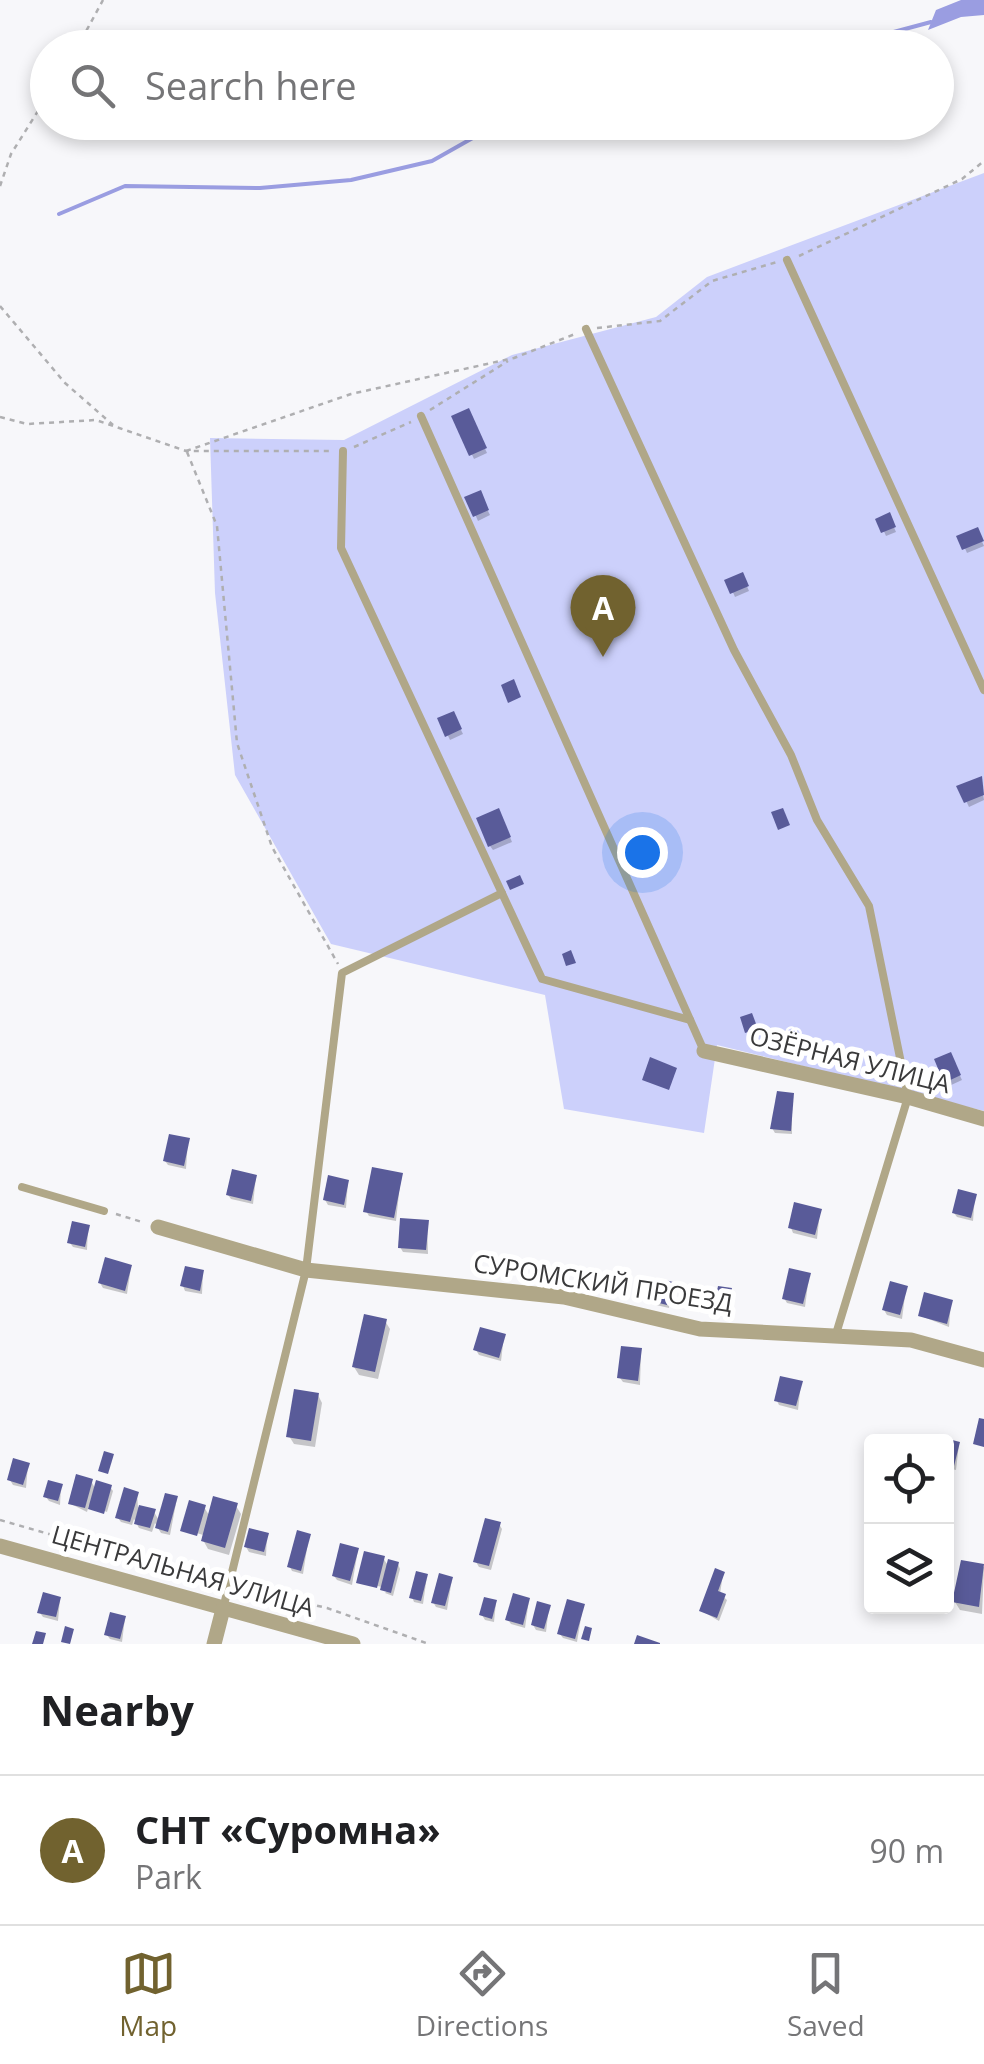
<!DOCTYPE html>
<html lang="en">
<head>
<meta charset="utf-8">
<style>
	:root { --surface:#fff; --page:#f6f6f6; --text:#202124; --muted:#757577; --line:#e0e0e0; --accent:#71622f }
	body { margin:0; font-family:"Open Sans",sans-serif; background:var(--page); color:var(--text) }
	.controls { position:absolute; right:30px; bottom:30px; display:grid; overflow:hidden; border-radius:10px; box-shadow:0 5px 15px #0003 }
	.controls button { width:90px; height:90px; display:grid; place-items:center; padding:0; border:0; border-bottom:2px solid var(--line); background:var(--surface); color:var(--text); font:50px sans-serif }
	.you { position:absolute; left:642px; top:852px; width:35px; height:35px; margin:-25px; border:8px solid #fff; border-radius:50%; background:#1a73e8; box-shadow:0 0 0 15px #1a73e833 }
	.badge { display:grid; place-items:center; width:65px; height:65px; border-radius:50%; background:var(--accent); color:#fff; font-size:32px; font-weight:700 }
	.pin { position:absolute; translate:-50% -82px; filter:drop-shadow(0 2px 5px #0008) }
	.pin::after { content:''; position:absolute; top:52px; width:35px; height:30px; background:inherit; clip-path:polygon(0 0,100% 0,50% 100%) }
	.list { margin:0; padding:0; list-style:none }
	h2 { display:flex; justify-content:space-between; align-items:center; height:130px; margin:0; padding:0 40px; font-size:42px }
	h2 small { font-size:32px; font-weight:400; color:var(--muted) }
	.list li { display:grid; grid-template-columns:65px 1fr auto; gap:30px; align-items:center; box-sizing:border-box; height:150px; padding:0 40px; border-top:2px solid var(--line) }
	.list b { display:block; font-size:38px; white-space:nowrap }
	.list p { margin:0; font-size:32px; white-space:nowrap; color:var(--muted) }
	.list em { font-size:32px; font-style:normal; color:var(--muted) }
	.icon { flex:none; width:55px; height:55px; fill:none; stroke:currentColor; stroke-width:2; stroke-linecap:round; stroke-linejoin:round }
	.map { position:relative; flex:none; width:984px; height:1644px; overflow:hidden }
	.search { position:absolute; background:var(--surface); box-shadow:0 5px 15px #0003; left:30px; right:30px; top:30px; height:110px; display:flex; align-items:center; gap:25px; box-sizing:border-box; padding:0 35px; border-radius:55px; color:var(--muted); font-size:38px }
	.sheet { height:280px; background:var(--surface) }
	nav { display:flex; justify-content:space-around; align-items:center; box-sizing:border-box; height:140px; border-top:2px solid var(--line); background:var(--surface); font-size:28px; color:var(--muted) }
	nav a { display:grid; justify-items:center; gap:5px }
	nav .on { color:var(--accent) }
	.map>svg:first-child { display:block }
	.green { fill:#ccd0fb }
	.water { fill:#9a9de1 }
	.shadow { fill:#0003 }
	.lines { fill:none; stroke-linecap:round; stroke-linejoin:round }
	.stream { stroke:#9a9de1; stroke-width:4 }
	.building { fill:#595b99 }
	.path { stroke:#afafb1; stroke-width:2.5; stroke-dasharray:5 5; stroke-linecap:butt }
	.service { stroke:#b0a788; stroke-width:8 }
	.minor { stroke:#b0a788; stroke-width:15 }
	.labels { text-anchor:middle; stroke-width:10; stroke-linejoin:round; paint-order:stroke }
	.street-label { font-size:25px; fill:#3a3a3b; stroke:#fff }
</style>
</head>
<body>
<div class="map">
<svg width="984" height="1644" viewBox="0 0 984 1644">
	<rect width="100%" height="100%" fill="#f7f7fa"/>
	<path class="green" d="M984 173V1111L717 1045 704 1133 564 1109 545 995 331 944 235 775 215 593 210 438 344 440 512 355 656 317 707 277Z"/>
	<path class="water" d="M961 0H984V15L961 17 928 30 936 10Z"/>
	<g class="shadow">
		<path d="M468 412 487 453 474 459 455 418Z"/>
		<path d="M479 493 490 515 478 521 468 498Z"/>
		<path d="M889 516 896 532 886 536 879 520Z"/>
		<path d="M977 531 984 546 967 553 960 537Z"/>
		<path d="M742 575 749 591 735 597 728 581Z"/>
		<path d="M453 714 463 734 450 740 440 719Z"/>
		<path d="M980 779 984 800 969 807 960 788Z"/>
		<path d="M501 816 512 842 493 850 490 846Z"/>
		<path d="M950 1055 962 1080 949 1086 937 1061Z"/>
		<path d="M792 1095V1134L775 1133 772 1128Z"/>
		<path d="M188 1140 186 1169 168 1165 165 1161Z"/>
		<path d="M401 1175 396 1221 369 1216 366 1211Z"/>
		<path d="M256 1177 253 1204 231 1199 228 1195Z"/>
		<path d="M348 1182 346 1208 328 1205 325 1200Z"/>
		<path d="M975 1196 973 1221 957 1217 954 1213Z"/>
		<path d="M820 1211 817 1239 793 1233 791 1228Z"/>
		<path d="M427 1223 428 1254 403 1252 400 1247Z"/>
		<path d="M88 1228 87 1250 73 1247 70 1243Z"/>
		<path d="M131 1267 127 1294 103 1288 100 1283Z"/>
		<path d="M203 1272 202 1294 185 1291 183 1286Z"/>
		<path d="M809 1276 805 1307 787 1303 784 1298Z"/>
		<path d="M671 1284 669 1308 656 1305 654 1300Z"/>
		<path d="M906 1288 902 1319 887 1315 884 1310Z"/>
		<path d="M730 1290V1312L719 1310 717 1306Z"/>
		<path d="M951 1302 949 1327 921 1316Z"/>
		<path d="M385 1321 390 1329 378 1379 359 1375 354 1367Z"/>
		<path d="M504 1336 501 1361 479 1355 476 1350Z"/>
		<path d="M641 1351 640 1385 623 1382 620 1378Z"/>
		<path d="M801 1383 798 1410 779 1405 777 1401Z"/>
		<path d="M318 1395 322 1403 315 1447 294 1444 289 1436Z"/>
		<path d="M931 1437 959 1444 956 1470 946 1468V1442Z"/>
		<path d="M28 1465 26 1488 13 1485 10 1480Z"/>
		<path d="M91 1481 96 1490 110 1487 113 1491 107 1512 89 1505 87 1512 71 1504Z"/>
		<path d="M61 1486 60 1505 49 1501 46 1497Z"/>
		<path d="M137 1494 138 1507 154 1512 160 1522 177 1498 170 1535 161 1533 155 1523 152 1532 139 1528 134 1519 132 1525 121 1522 118 1518Z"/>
		<path d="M236 1506 241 1514 229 1555 208 1549 203 1540 210 1537 183 1529 204 1507 210 1517Z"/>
		<path d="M499 1524 502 1529 491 1570 479 1567 476 1562Z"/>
		<path d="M267 1535 266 1556 249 1552 246 1547Z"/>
		<path d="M309 1536 303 1574 292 1571 290 1567Z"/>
		<path d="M358 1550 352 1585 337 1580 334 1576Z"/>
		<path d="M383 1558 389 1567 398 1564 400 1569 393 1596 385 1593 389 1589 359 1581Z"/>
		<path d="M963 1563 984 1567 982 1614 960 1610 955 1602Z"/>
		<path d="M723 1574 720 1594 727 1600 719 1621 702 1611Z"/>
		<path d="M427 1576 423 1604 414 1602 412 1597Z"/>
		<path d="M452 1579 447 1610 436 1607 433 1602Z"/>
		<path d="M60 1599 58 1621 43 1617 40 1613Z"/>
		<path d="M529 1600 525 1628 511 1624 508 1620Z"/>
		<path d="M496 1602 494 1622 485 1620 482 1615Z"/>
		<path d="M583 1606 577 1642 563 1638 560 1634Z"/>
		<path d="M549 1607 546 1632 536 1630 533 1625Z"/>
		<path d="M125 1618 122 1642 110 1639 107 1635Z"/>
	</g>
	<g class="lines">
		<g class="stream">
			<path d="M834 48 931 22"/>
			<path d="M59 214 125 186 260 188 351 180 432 161 501 122"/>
		</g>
	</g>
	<g class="building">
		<path d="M469 408 487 448 469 456 451 416Z"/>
		<path d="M481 490 489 510 473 517 464 497Z"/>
		<path d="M890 512 896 527 881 533 875 519Z"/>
		<path d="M978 527 984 541 962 550 956 536Z"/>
		<path d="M743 572 749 586 730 594 724 580Z"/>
		<path d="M514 679 521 697 508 703 501 685Z"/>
		<path d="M454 711 462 729 445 737 437 718Z"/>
		<path d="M982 776 984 795 964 803 956 786Z"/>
		<path d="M499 808 511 837 488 847 476 818Z"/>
		<path d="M783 808 790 825 778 830 771 812Z"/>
		<path d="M520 875 524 884 510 890 506 881Z"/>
		<path d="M571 950 576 963 566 966 562 954Z"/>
		<path d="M752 1013 758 1029 745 1033 740 1017Z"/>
		<path d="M951 1052 961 1075 944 1083 934 1059Z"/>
		<path d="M650 1057 677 1068 669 1090 642 1080Z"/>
		<path d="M777 1091 794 1093 791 1131 770 1129Z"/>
		<path d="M169 1134 190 1138 184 1166 163 1161Z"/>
		<path d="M372 1167 403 1173 394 1218 363 1212Z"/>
		<path d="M232 1169 257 1175 251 1201 226 1195Z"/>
		<path d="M328 1175 349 1180 344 1205 323 1200Z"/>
		<path d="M958 1189 977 1194 971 1218 952 1213Z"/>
		<path d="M794 1202 822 1209 815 1235 788 1228Z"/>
		<path d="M400 1218 429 1220 426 1250 398 1248Z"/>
		<path d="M72 1221 90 1225 85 1247 67 1243Z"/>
		<path d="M105 1257 132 1265 125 1291 98 1283Z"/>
		<path d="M185 1266 204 1270 200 1291 180 1286Z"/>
		<path d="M789 1268 811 1273 803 1304 782 1299Z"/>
		<path d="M657 1278 673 1282 667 1305 651 1301Z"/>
		<path d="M890 1281 908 1286 900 1315 882 1310Z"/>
		<path d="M718 1286 732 1288 728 1309 714 1306Z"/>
		<path d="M924 1292 953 1300 947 1324 918 1316Z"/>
		<path d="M364 1314 387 1319 375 1372 352 1367Z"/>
		<path d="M480 1327 506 1334 499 1358 473 1350Z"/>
		<path d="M621 1346 642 1348 638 1381 617 1378Z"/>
		<path d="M780 1376 803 1381 796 1406 774 1401Z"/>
		<path d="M294 1389 319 1393 311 1441 286 1437Z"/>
		<path d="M979 1418 984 1419V1447L973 1444Z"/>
		<path d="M929 1434 960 1442 954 1466 946 1465V1442H927Z"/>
		<path d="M104 1451 114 1454 108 1474 98 1471Z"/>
		<path d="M13 1458 30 1463 23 1485 7 1480Z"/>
		<path d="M76 1474 93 1479 85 1508 68 1504Z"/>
		<path d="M48 1480 63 1484 58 1501 43 1497Z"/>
		<path d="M96 1480 112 1485 104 1514 88 1509Z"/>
		<path d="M124 1487 139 1492 130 1522 115 1518Z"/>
		<path d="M165 1493 178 1496 168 1532 155 1528Z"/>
		<path d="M213 1496 238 1503 225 1548 201 1541Z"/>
		<path d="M189 1500 206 1505 197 1536 180 1531Z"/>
		<path d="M139 1505 156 1509 150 1528 134 1524Z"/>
		<path d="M485 1518 501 1522 489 1566 473 1562Z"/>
		<path d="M249 1528 269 1533 264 1552 244 1547Z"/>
		<path d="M297 1530 311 1534 301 1571 287 1567Z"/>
		<path d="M340 1543 359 1548 350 1581 332 1576Z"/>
		<path d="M364 1551 385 1556 377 1588 356 1583Z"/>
		<path d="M388 1559 399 1562 391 1593 380 1590Z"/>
		<path d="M961 1560 984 1564 979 1607 952 1602Z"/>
		<path d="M715 1568 725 1572 718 1591 726 1594 717 1618 699 1611Z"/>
		<path d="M416 1571 428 1574 421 1601 409 1598Z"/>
		<path d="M439 1573 453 1577 445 1606 431 1603Z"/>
		<path d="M43 1592 61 1597 56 1617 37 1613Z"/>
		<path d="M513 1593 530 1598 523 1625 505 1620Z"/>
		<path d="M484 1597 497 1600 492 1619 479 1615Z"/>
		<path d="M567 1599 585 1604 575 1639 557 1634Z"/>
		<path d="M537 1601 551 1605 544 1629 531 1625Z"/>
		<path d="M110 1612 126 1616 120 1639 104 1635Z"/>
		<path d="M65 1626 74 1629 70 1644 61 1642Z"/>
		<path d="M585 1626 592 1628 589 1641 581 1639Z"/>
		<path d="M36 1631 46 1633 43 1644H32Z"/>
		<path d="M637 1635 660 1643V1644H634Z"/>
	</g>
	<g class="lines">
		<g class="path">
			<path d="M77 48 103 0"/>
			<path d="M0 186 11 154 48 95"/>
			<path d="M799 256 962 179 984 161"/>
			<path d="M0 306 65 383 113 425"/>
			<path d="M597 328 660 321 712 281 777 262"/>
			<path d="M430 410 508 361"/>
			<path d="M0 417 27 424 96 420 186 451H332"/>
			<path d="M354 447 411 422"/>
			<path d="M186 451 351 394 514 358 575 334"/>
			<path d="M187 452 217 526 237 743 272 847 338 964"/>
			<path d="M116 1214 142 1222"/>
			<path d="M0 1520 217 1582"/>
			<path d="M239 1588 327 1608 429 1644"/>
		</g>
		<g class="service">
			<path d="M787 260 984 690"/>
			<path d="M586 329 734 650 791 755 817 820 869 906 908 1097 836 1334"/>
			<path d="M421 416 704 1051"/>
			<path d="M343 451 341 548 542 979 690 1020"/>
			<path d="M22 1187 104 1211"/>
			<path d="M223 1609 306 1270 342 973 502 893"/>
		</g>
		<g class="minor">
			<path d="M704 1051 908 1097 984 1119"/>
			<path d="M158 1227 306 1270 564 1297 700 1329 911 1340 984 1360"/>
			<path d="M0 1546 353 1644"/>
			<path d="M214 1644 223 1609"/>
		</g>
	</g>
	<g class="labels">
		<g class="street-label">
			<text transform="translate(850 1060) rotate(14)" y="9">ОЗЁРНАЯ УЛИЦА</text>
			<text transform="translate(603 1283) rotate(9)" y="9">СУРОМСКИЙ ПРОЕЗД</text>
			<text transform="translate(183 1571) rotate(16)" y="9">ЦЕНТРАЛЬНАЯ УЛИЦА</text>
		</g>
	</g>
</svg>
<div class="controls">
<button><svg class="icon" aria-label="locate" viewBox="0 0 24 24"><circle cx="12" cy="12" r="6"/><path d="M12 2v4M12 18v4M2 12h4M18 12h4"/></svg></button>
<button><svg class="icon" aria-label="layers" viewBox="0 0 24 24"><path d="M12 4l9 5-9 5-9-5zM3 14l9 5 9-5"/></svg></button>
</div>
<div class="you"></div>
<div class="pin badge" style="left:603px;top:657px">A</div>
<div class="search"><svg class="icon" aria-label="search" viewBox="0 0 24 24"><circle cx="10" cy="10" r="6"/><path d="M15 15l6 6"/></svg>Search here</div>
</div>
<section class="sheet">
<h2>Nearby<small></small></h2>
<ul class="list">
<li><span class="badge">A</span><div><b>СНТ «Суромна»</b><p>Park</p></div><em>90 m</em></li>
</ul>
</section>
<nav>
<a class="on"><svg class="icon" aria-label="map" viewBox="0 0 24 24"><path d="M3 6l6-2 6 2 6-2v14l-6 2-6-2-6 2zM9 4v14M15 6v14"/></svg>Map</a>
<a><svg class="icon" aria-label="directions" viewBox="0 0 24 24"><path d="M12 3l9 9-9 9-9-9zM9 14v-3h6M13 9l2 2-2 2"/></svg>Directions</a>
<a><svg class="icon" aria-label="saved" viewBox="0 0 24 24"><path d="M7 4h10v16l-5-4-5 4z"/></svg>Saved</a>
</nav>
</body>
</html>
